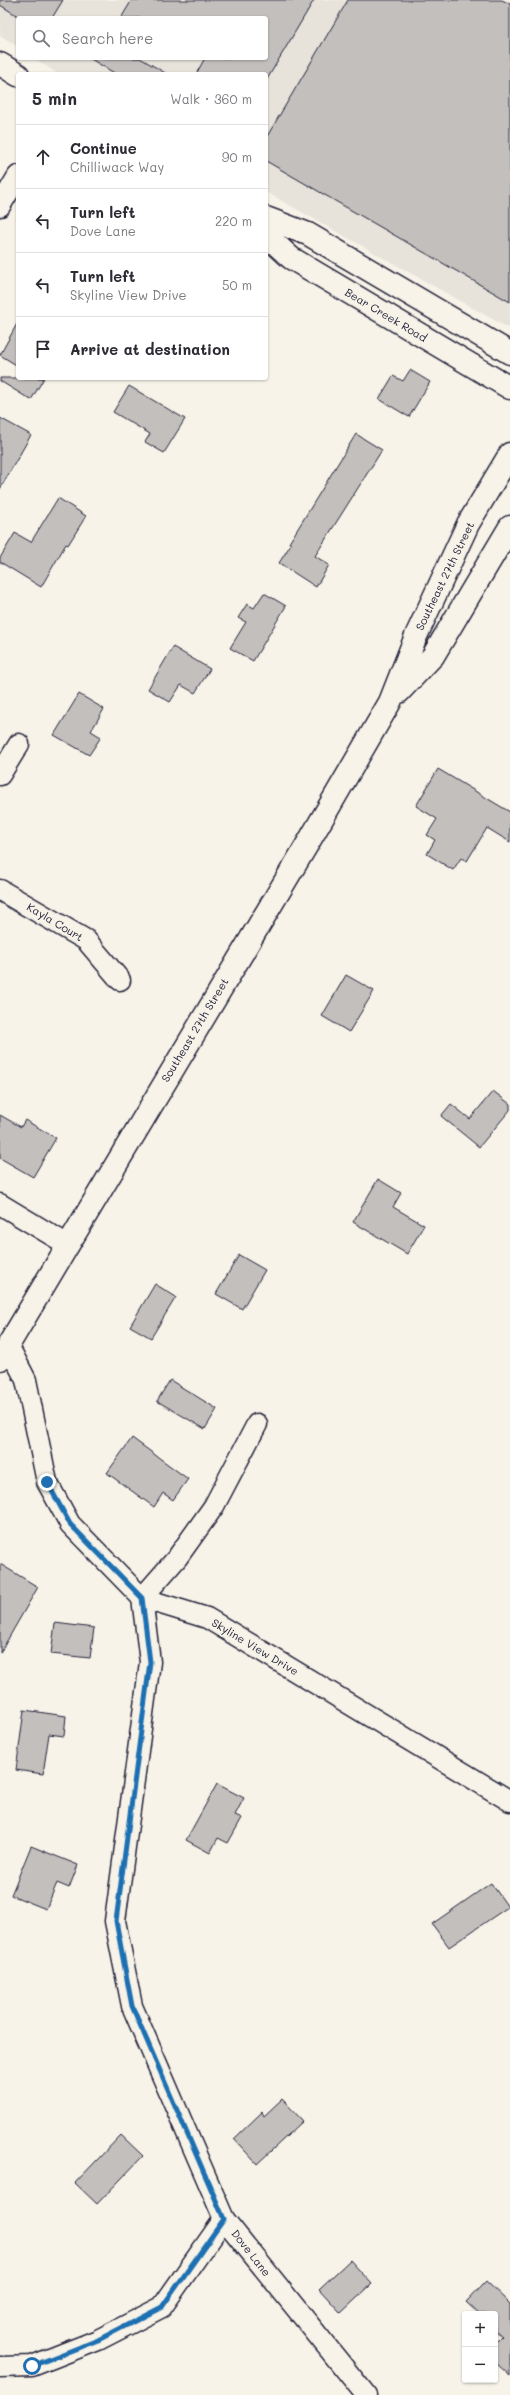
<!DOCTYPE html>
<html lang="en">
<head>
<meta charset="utf-8">
<style>
	:root { --surface:#fff; --page:#f2f2f3; --text:#2b2b33; --muted:#7c7c81; --line:#e1e1e2 }
	body { margin:0; font-family:Mali,sans-serif; background:var(--page); color:var(--text) }
	.controls { position:absolute; right:12px; bottom:12px; display:grid; overflow:hidden; border-radius:4px; box-shadow:0 1px 3px #0004 }
	.controls button { width:36px; height:36px; display:grid; place-items:center; padding:0; border:0; border-bottom:1px solid var(--line); background:var(--surface); color:var(--text); font:20px sans-serif }
	.stop { position:absolute; width:12px; height:12px; margin:-9px; border:3px solid #1f6fb2; border-radius:50%; background:#fff }
	.stop.end { background:#1f6fb2; border-color:#fff; box-shadow:0 1px 4px #0008 }
	.list { margin:0; padding:0; list-style:none }
	h2 { display:flex; justify-content:space-between; align-items:center; height:52px; margin:0; padding:0 16px; font-size:17px }
	h2 small { font-size:13px; font-weight:400; color:var(--muted) }
	.list li { display:grid; grid-template-columns:26px 1fr auto; gap:12px; align-items:center; box-sizing:border-box; height:64px; padding:0 16px; border-top:1px solid var(--line) }
	.list b { display:block; font-size:15px; white-space:nowrap }
	.list p { margin:0; font-size:13px; white-space:nowrap; color:var(--muted) }
	.list em { font-size:13px; font-style:normal; color:var(--muted) }
	.icon { flex:none; width:22px; height:22px; fill:none; stroke:currentColor; stroke-width:2; stroke-linecap:round; stroke-linejoin:round }
	.map { position:relative; flex:none; width:510px; height:2395px; overflow:hidden }
	.search { position:absolute; background:var(--surface); box-shadow:0 1px 3px #0004; left:16px; top:16px; width:252px; height:44px; display:flex; align-items:center; gap:10px; box-sizing:border-box; padding:0 14px; border-radius:4px; color:var(--muted); font-size:15px }
	.panel { position:absolute; background:var(--surface); box-shadow:0 1px 3px #0004; left:16px; top:72px; width:252px; height:308px; border-radius:4px }
	.map>svg:first-child { display:block }
	.built { fill:#e7e3db }
	.building { fill:#c2bfbd; stroke:#22223b }
	.lines { fill:none; stroke-linecap:round; stroke-linejoin:round }
	.minor-casing { stroke:#22223b; stroke-width:23 }
	.tertiary-casing { stroke:#22223b; stroke-width:25 }
	.primary-casing { stroke:#22223b; stroke-width:25 }
	.minor { stroke:#f7f3e8; stroke-width:20 }
	.tertiary { stroke:#f7f3e8; stroke-width:22 }
	.primary { stroke:#f7f3e8; stroke-width:22 }
	.route { stroke:#1f6fb2; stroke-width:5 }
	.labels { text-anchor:middle; stroke-width:3; stroke-linejoin:round; paint-order:stroke }
	.street-label { font-size:11px; fill:#22223b; stroke:#f7f3e8 }
</style>
</head>
<body>
<div class="map">
<svg width="510" height="2395" viewBox="0 0 510 2395">
	<rect width="100%" height="100%" fill="#f7f3e8"/>
	<filter id="ink" filterUnits="userSpaceOnUse"><feTurbulence type="fractalNoise" baseFrequency=".025" numOctaves="2"/><feDisplacementMap in="SourceGraphic" scale="8" xChannelSelector="R" yChannelSelector="G"/><feConvolveMatrix kernelMatrix="1 2 1 2 8 2 1 2 1" color-interpolation-filters="sRGB"/></filter>
	<g filter="url(#ink)">
		<path class="built" d="M0 0H510V329L266 192V74H58L34 58H266V18H18V47L0 35Z"/>
		<g class="building">
			<path d="M0 0H63L52 18H21L0 5Z"/>
			<path d="M132 0H314L266 81V74H196L205 58H266V18H121Z"/>
			<path d="M348 0H502L510 4V302L266 161V138Z"/>
			<path d="M89 58H140L167 74H116Z"/>
			<path d="M18 322V366L0 355Z"/>
			<path d="M410 370 430 382 409 417 379 399 393 376 403 381Z"/>
			<path d="M0 378H44L31 400 0 381Z"/>
			<path d="M129 386 185 419 164 453 145 442 150 434 113 412Z"/>
			<path d="M0 418 31 435 0 489Z"/>
			<path d="M356 434 382 450 315 556 329 565 316 587 279 563 291 544 289 543Z"/>
			<path d="M58 498 86 516 68 545 66 544 41 587 0 562V558L15 533 31 542Z"/>
			<path d="M264 593 286 606 253 661 230 648 246 622 238 618 247 604 254 608Z"/>
			<path d="M173 647 210 669 195 693 181 685 170 702 148 689Z"/>
			<path d="M79 694 104 709 91 731 101 737 89 755 54 735Z"/>
			<path d="M438 769 510 812V842L487 828 467 861 461 858 453 870 427 854 435 840 427 835 437 819 416 806Z"/>
			<path d="M346 975 374 991 349 1032 322 1016Z"/>
			<path d="M493 1091 510 1104V1110L479 1147 441 1116 451 1104 470 1119Z"/>
			<path d="M0 1115 21 1127 25 1120 56 1138 33 1177 0 1158Z"/>
			<path d="M378 1179 401 1193 393 1207 424 1225 407 1254 353 1222Z"/>
			<path d="M239 1255 265 1270 242 1309 216 1294Z"/>
			<path d="M155 1284 176 1297 151 1338 130 1326Z"/>
			<path d="M170 1380 217 1409 205 1429 157 1401Z"/>
			<path d="M132 1438 188 1479 173 1500 163 1493 154 1507 107 1473Z"/>
			<path d="M0 1564 38 1587 0 1653Z"/>
			<path d="M55 1623 94 1628 90 1658 51 1654Z"/>
			<path d="M24 1710 66 1716 64 1736 49 1734 43 1774 16 1770Z"/>
			<path d="M217 1784 244 1798 235 1815 242 1818 228 1843 218 1838 210 1853 186 1840Z"/>
			<path d="M31 1846 78 1865 69 1888 57 1883 46 1909 11 1895Z"/>
			<path d="M491 1883 508 1907 449 1947 432 1924Z"/>
			<path d="M282 2099 303 2121 257 2164 234 2139 262 2112 264 2116Z"/>
			<path d="M121 2135 143 2156 97 2204 75 2183Z"/>
			<path d="M350 2260 372 2284 341 2313 319 2289Z"/>
			<path d="M486 2281 510 2304V2376L495 2362V2343L502 2336 495 2330V2314H479L466 2302Z"/>
		</g>
		<g class="lines">
			<defs>
				<g id="minor">
					<path d="M0 206 18 176"/>
					<path d="M0 775 19 744"/>
					<path d="M0 890 86 940 120 980"/>
					<path d="M0 1204 68 1245"/>
					<path d="M8 1345 26 1380 47 1482 70 1524 142 1598 207 1618 510 1801"/>
					<path d="M257 1424 214 1506 177 1558 142 1598 150 1662 115 1921 132 2006 224 2219 366 2395"/>
					<path d="M0 2367 32 2366 98 2340 162 2307 224 2219"/>
				</g>
				<g id="tertiary">
					<path d="M0 64 18 75"/>
					<path d="M266 218 308 234 510 353"/>
					<path d="M266 235 291 258 510 388"/>
				</g>
				<g id="primary">
					<path d="M399 692 433 656 510 527"/>
					<path d="M0 1359 308 843 390 702 416 636 468 524 510 454"/>
				</g>
			</defs>
			<use href="#minor" class="minor-casing"/>
			<use href="#tertiary" class="tertiary-casing"/>
			<use href="#primary" class="primary-casing"/>
			<use href="#minor" class="minor"/>
			<use href="#tertiary" class="tertiary"/>
			<use href="#primary" class="primary"/>
		</g>
	</g>
	<g class="lines" filter="url(#ink)">
		<path class="route" d="M32 2366 98 2340 162 2307 224 2219 132 2006 116 1921 150 1662 142 1598 70 1524 47 1482"/>
	</g>
	<g class="labels">
		<g class="street-label">
			<text transform="translate(386 315) rotate(31)" y="4">Bear Creek Road</text>
			<text transform="translate(445 576) rotate(-64)" y="4">Southeast 27th Street</text>
			<text transform="translate(55 922) rotate(31)" y="4">Kayla Court</text>
			<text transform="translate(195 1030) rotate(-59)" y="4">Southeast 27th Street</text>
			<text transform="translate(255 1647) rotate(31)" y="4">Skyline View Drive</text>
			<text transform="translate(251 2253) rotate(52)" y="4">Dove Lane</text>
		</g>
	</g>
</svg>
<div class="controls">
<button>+</button>
<button>−</button>
</div>
<div class="stop" style="left:32px;top:2366px"></div>
<div class="stop end" style="left:47px;top:1482px"></div>
<div class="search"><svg class="icon" aria-label="search" viewBox="0 0 24 24"><circle cx="10" cy="10" r="6"/><path d="M15 15l6 6"/></svg>Search here</div>
<section class="panel">
<h2>5 min<small>Walk · 360 m</small></h2>
<ul class="list">
<li><svg class="icon" aria-label="ahead" viewBox="0 0 24 24"><path d="M12 20V5M6 11l6-6 6 6"/></svg><div><b>Continue</b><p>Chilliwack Way</p></div><em>90 m</em></li>
<li><svg class="icon" aria-label="left" viewBox="0 0 24 24"><path d="M17 20v-9H6M10 6l-5 5 5 5"/></svg><div><b>Turn left</b><p>Dove Lane</p></div><em>220 m</em></li>
<li><svg class="icon" aria-label="left" viewBox="0 0 24 24"><path d="M17 20v-9H6M10 6l-5 5 5 5"/></svg><div><b>Turn left</b><p>Skyline View Drive</p></div><em>50 m</em></li>
<li><svg class="icon" aria-label="arrive" viewBox="0 0 24 24"><path d="M6 21V4h12l-3 4 3 4H6"/></svg><div><b>Arrive at destination</b></div></li>
</ul>
</section>
</div>
</body>
</html>
